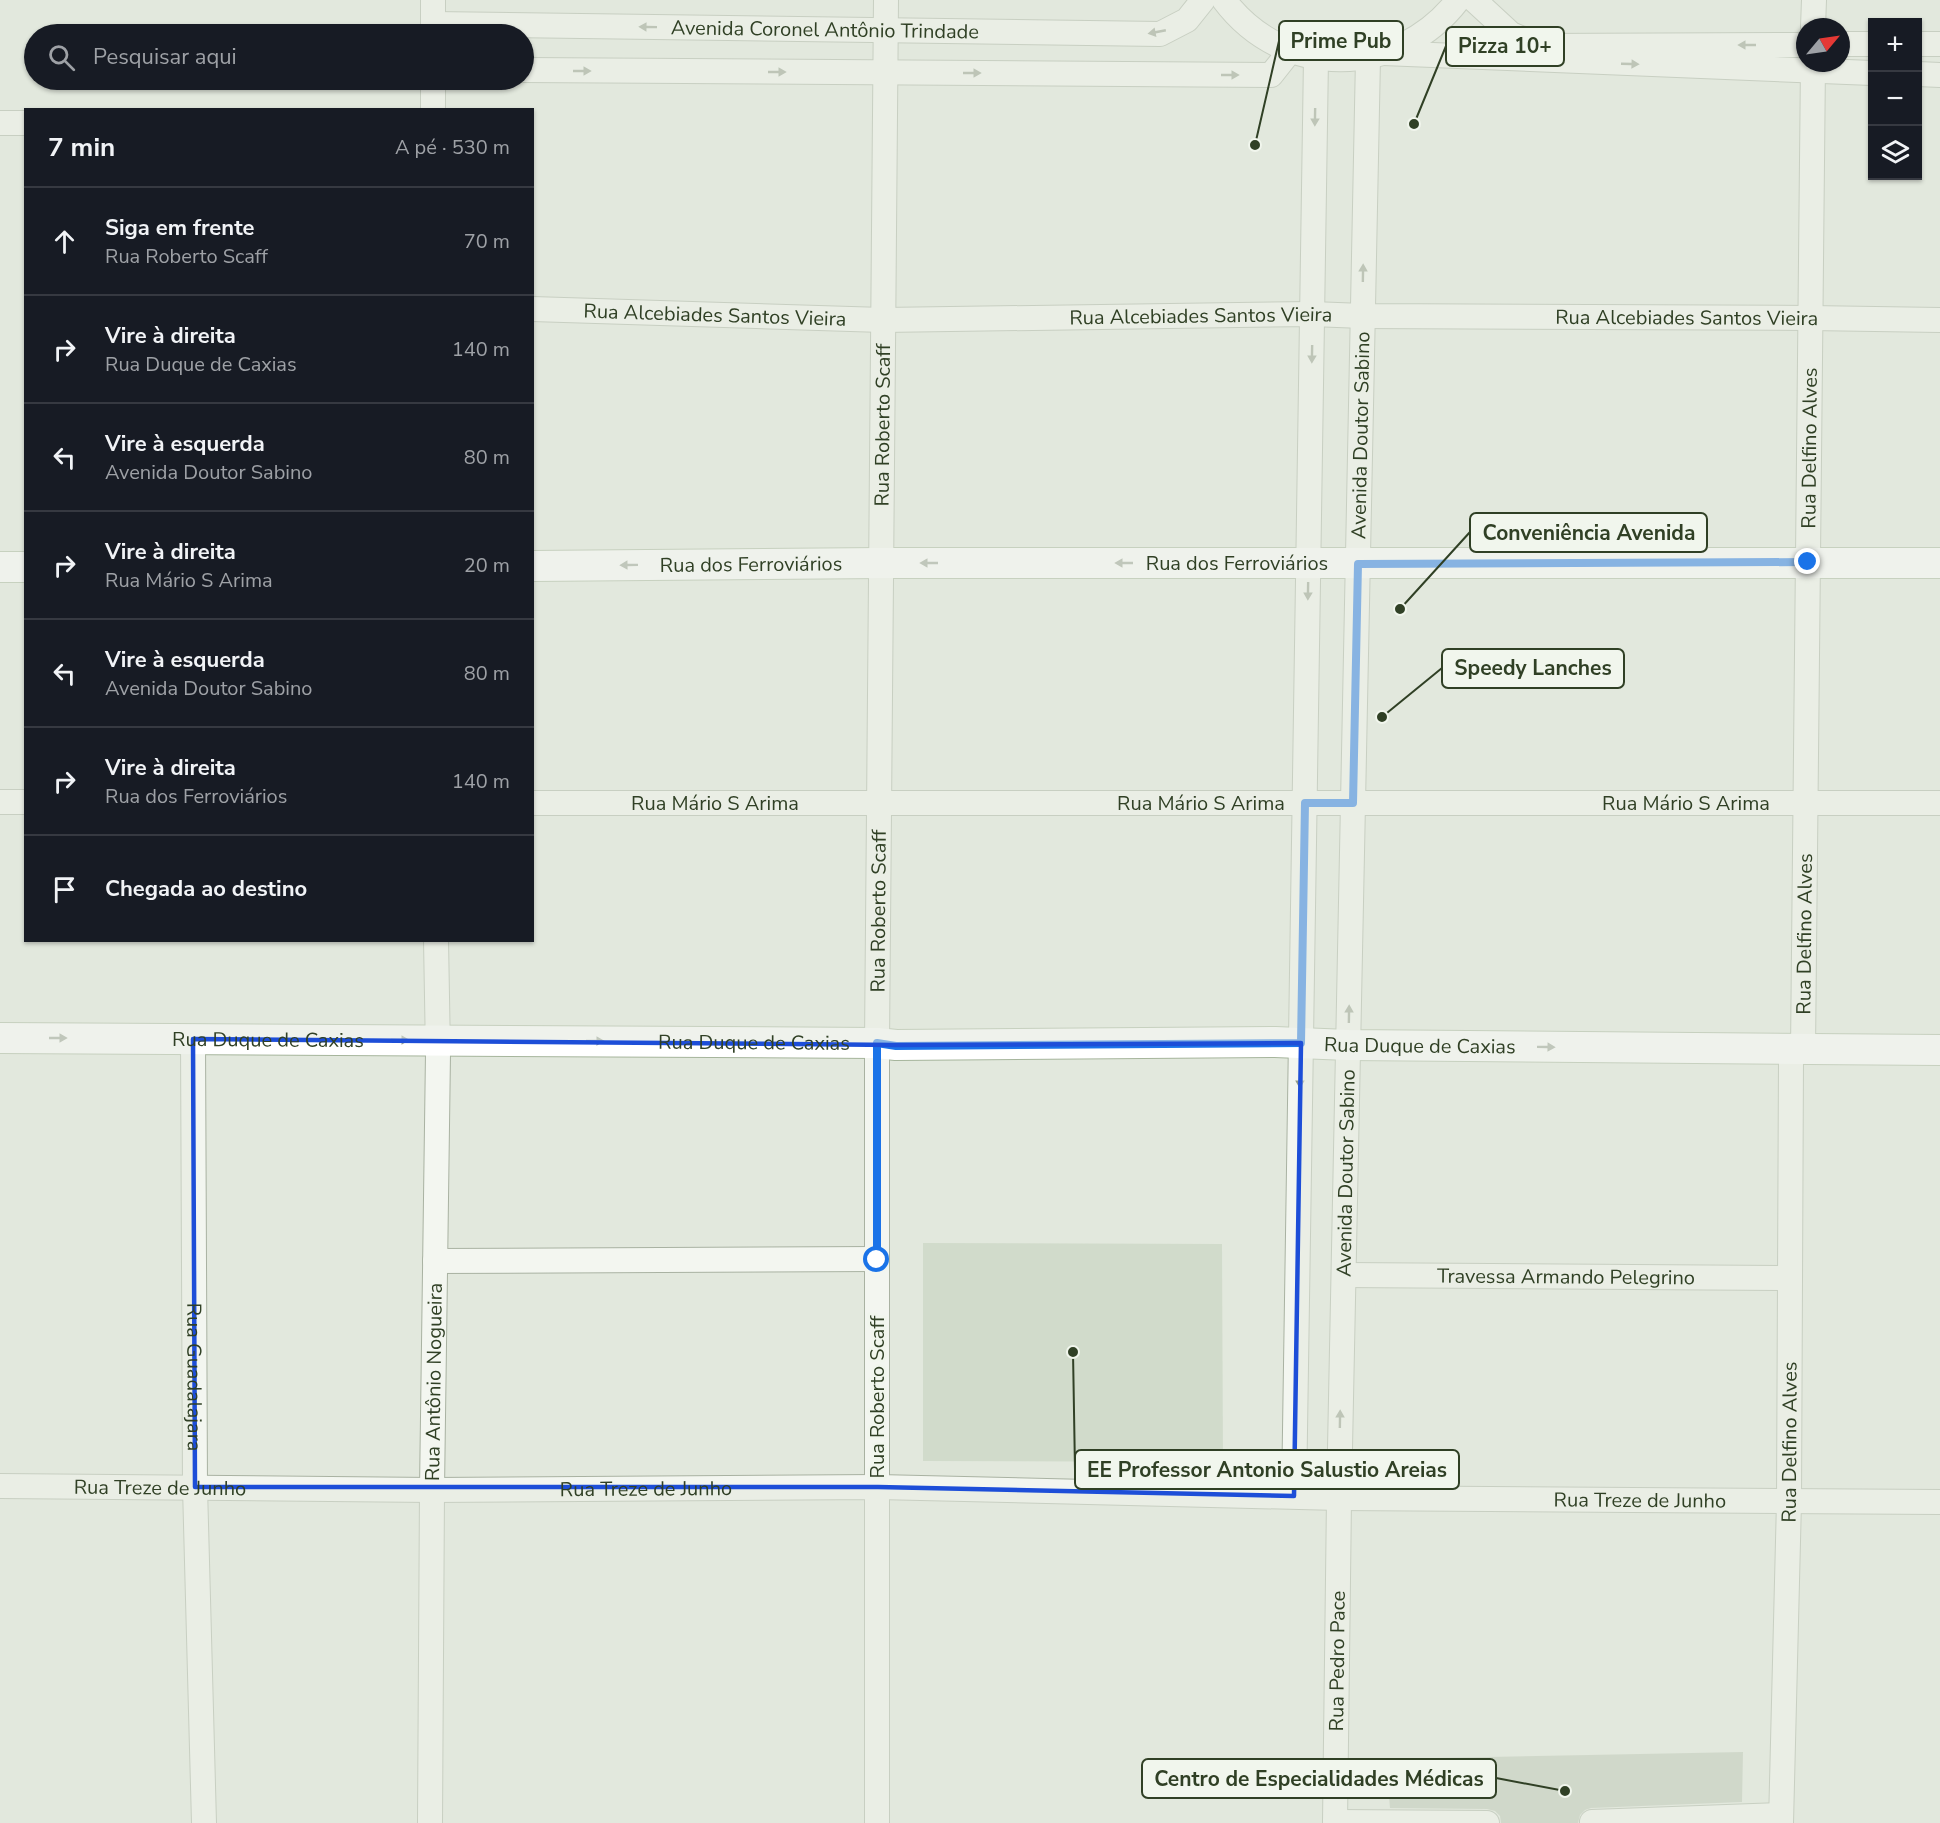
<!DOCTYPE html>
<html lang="pt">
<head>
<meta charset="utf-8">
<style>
	:root { --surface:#171b24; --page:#20242c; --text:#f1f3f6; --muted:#9ea1a6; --line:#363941 }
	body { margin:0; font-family:"Nunito Sans",sans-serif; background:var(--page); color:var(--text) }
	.controls { position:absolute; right:18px; top:18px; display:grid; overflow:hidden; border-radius:0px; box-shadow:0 2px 4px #0004 }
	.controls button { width:54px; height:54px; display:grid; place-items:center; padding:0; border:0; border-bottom:2px solid var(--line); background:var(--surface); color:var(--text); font:30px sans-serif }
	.compass { position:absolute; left:1796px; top:18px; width:54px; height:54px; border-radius:50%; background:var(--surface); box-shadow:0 2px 4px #0004; rotate:61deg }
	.stop { position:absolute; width:18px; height:18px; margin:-14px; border:4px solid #1a73e8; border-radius:50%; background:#fff }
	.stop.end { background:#1a73e8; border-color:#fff; box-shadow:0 2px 6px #0008 }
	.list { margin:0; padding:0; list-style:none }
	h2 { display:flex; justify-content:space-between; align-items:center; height:78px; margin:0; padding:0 24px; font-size:26px }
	h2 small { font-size:20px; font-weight:400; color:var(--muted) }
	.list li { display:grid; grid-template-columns:39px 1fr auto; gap:18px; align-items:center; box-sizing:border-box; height:108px; padding:0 24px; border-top:2px solid var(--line) }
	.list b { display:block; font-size:22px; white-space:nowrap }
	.list p { margin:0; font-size:20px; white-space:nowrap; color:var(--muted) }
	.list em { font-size:20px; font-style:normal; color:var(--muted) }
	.icon { flex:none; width:33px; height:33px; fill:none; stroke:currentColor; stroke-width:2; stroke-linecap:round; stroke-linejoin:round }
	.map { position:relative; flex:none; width:1940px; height:1823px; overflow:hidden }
	.search { position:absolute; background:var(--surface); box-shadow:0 2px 4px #0004; left:24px; top:24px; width:510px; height:66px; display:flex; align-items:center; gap:15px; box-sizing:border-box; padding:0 21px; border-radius:33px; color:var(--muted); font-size:22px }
	.panel { position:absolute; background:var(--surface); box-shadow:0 2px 4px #0004; left:24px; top:108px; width:510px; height:834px; border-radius:0px }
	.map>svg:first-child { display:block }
	.built { fill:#d1dbcb }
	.building { fill:#bbc6b4 }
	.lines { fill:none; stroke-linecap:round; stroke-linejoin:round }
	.minor-casing { stroke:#a9b2a2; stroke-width:26 }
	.major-casing { stroke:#a6b59c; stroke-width:32 }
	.minor { stroke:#f3f6f0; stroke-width:24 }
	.major { stroke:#fff; stroke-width:30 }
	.oneway { fill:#929b8a }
	.oneway2 { fill:#98a092 }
	.route { stroke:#1a73e8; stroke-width:8 }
	.marked { fill:none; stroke:#1d4ed8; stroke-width:4.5; stroke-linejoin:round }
	.labels { text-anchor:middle; stroke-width:6; stroke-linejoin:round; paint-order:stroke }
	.street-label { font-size:20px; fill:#304025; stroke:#f1f6ed }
	.leader { fill:none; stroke:#304025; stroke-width:2 }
	.callout-dot { fill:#304025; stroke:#f1f6ed; stroke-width:2 }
	.callout { fill:#f1f6ed; stroke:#304025; stroke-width:2 }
	.callout-label { font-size:21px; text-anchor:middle; font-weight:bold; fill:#304025 }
</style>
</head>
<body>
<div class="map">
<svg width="1940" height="1823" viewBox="0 0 1940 1823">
	<rect width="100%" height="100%" fill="#e2e8dd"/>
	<path class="built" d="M923 1243 1222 1244 1223 1462 923 1461Z"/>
	<path class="building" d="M1743 1752 1742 1802 1591 1808 1585 1810 1580 1815 1578 1823H1501L1500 1816 1495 1811 1487 1809 1390 1808 1386 1759Z"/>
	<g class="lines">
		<defs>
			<g id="minor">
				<path d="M1224 0C1284 80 1398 78 1458 0"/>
				<path d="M1474 0 1511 34 1540 46 1805 45"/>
				<path id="s1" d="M433 24 1160 34 1187 20 1203 0"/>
				<path d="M1813 27 1814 0"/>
				<path d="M433 34V0"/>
				<path d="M1841 44H1872"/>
				<path d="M1918 44H1940"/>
				<path d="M1383 53 1872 73"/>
				<path d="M524 70 1271 75 1290 51"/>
				<path d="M1918 74 1940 75"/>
				<path d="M433 110V80"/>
				<path d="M0 123H26"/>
				<path id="s2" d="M532 309 883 320 1312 314 1363 316 1810 318 1940 320"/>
				<path d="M0 802H26"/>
				<path id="s3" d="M532 803H1940"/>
				<path id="s4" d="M193 1039 195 1487 204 1823"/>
				<path id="s5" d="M1803 1050 1813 63"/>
				<path d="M435 1261 877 1259"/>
				<path id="s6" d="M1344 1275 1790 1278"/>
				<path id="s7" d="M0 1486 432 1490 878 1487 1339 1498 1940 1502"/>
				<path d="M1294 1496 1316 58"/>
				<path d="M1335 1822 1487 1823"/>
				<path d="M1592 1822 1781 1815"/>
				<path id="s8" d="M430 1823 432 1490 438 1053 436 940"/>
				<path id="s9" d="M877 1823V1043L886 0"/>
				<path id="s10" d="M1335 1823 1339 1498 1368 58"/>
				<path id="s11" d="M1781 1823 1789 1501 1791 1060"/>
			</g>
			<g id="major">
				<path id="s12" d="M532 566 881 563H1940"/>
				<path d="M0 567H26"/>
				<path id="s13" d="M0 1038 877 1043 896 1045 1275 1042 1348 1045 1940 1050"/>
			</g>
		</defs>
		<use href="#minor" class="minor-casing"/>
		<use href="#major" class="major-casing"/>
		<use href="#minor" class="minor"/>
		<use href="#major" class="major"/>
	</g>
	<defs><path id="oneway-solid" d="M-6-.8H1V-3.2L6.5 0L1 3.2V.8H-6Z" transform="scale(1.5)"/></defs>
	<g class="oneway">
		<use href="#oneway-solid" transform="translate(648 27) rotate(-179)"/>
		<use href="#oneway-solid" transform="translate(1157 32) rotate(169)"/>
		<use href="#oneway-solid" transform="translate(1747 45) rotate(180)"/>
		<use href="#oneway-solid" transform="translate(1630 64) rotate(2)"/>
		<use href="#oneway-solid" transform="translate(582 71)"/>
		<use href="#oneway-solid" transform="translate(777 72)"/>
		<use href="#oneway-solid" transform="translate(972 73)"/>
		<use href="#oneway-solid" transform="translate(1230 75)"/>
		<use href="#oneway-solid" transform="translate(1315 117) rotate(91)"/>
		<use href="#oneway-solid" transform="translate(1363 273) rotate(-89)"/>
		<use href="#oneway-solid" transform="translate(1312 354) rotate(91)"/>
		<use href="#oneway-solid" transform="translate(1308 591) rotate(91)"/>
		<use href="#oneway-solid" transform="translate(1349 1014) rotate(-89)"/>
		<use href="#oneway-solid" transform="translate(1300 1079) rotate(91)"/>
		<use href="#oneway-solid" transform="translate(1340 1419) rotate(-89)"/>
	</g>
	<g class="oneway2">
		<use href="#oneway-solid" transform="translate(929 563) rotate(-180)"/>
		<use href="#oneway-solid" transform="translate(1124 563) rotate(-180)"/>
		<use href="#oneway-solid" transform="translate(629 565) rotate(179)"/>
		<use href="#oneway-solid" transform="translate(58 1038)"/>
		<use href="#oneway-solid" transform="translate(400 1040)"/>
		<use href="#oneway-solid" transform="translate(595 1041)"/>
		<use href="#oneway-solid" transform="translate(1546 1047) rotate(1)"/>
	</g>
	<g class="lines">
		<path class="route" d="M877 1260V1043L896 1046 1301 1043 1305 803H1353L1358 564 1808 562"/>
	</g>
	<path d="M0 0H1940V1823H0ZM193 1039 896 1045 1301 1043 1294 1496 878 1487H195Z" fill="#e2e8dd" fill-opacity=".55" fill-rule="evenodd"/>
	<path class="marked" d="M193 1039 896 1045 1301 1043 1294 1496 878 1487H195Z"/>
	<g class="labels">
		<g class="street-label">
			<text dy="7" stroke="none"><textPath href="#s1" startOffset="392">Avenida Coronel Antônio Trindade</textPath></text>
			<text dy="7" stroke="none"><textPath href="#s2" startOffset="183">Rua Alcebiades Santos Vieira</textPath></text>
			<text dy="7" stroke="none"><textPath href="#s2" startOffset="669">Rua Alcebiades Santos Vieira</textPath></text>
			<text dy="7" stroke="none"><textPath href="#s2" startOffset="1155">Rua Alcebiades Santos Vieira</textPath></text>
			<text dy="7" stroke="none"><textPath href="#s9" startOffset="1398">Rua Roberto Scaff</textPath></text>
			<text dy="7" stroke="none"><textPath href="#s10" startOffset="1388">Avenida Doutor Sabino</textPath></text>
			<text dy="7" stroke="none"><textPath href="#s5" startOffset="602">Rua Delfino Alves</textPath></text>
			<text dy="7" stroke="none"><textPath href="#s12" startOffset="705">Rua dos Ferroviários</textPath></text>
			<text dy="7" stroke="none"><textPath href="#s12" startOffset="219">Rua dos Ferroviários</textPath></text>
			<text dy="7" stroke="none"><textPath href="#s3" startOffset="183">Rua Mário S Arima</textPath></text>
			<text dy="7" stroke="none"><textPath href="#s3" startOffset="669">Rua Mário S Arima</textPath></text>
			<text dy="7" stroke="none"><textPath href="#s3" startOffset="1154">Rua Mário S Arima</textPath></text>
			<text dy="7" stroke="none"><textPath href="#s9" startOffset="912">Rua Roberto Scaff</textPath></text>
			<text dy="7" stroke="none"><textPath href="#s5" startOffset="116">Rua Delfino Alves</textPath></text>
			<text dy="7" stroke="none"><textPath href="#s13" startOffset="268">Rua Duque de Caxias</textPath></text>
			<text dy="7" stroke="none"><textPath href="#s13" startOffset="754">Rua Duque de Caxias</textPath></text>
			<text dy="7" stroke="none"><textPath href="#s13" startOffset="1420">Rua Duque de Caxias</textPath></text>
			<text dy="7" stroke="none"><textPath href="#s10" startOffset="650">Avenida Doutor Sabino</textPath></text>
			<text dy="7" stroke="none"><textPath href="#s6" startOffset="222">Travessa Armando Pelegrino</textPath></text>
			<text dy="7" stroke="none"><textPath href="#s4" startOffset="338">Rua Guadalajara</textPath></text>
			<text dy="7" stroke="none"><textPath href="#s8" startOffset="441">Rua Antônio Nogueira</textPath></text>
			<text transform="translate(877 1397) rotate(-90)" y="7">Rua Roberto Scaff</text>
			<text dy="7" stroke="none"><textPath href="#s11" startOffset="381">Rua Delfino Alves</textPath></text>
			<text dy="7" stroke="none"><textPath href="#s7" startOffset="160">Rua Treze de Junho</textPath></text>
			<text dy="7" stroke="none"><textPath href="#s7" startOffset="646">Rua Treze de Junho</textPath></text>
			<text dy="7" stroke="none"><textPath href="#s7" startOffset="1640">Rua Treze de Junho</textPath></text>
			<text dy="7" stroke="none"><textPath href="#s10" startOffset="162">Rua Pedro Pace</textPath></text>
		</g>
	</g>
	<path class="leader" d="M1255 145L1279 41M1414 124L1446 46M1400 609L1470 532M1382 717L1442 668M1073 1352L1075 1470M1565 1791L1496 1778"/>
	<g class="callout-dot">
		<circle cx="1255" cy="145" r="6"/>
		<circle cx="1414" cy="124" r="6"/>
		<circle cx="1400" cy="609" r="6"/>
		<circle cx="1382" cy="717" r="6"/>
		<circle cx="1073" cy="1352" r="6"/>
		<circle cx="1565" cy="1791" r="6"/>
	</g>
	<g class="callout">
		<rect x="1279" y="21" width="124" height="39" rx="6"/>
		<rect x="1446" y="27" width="118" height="39" rx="6"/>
		<rect x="1470" y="513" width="237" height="39" rx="6"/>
		<rect x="1442" y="649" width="182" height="39" rx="6"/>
		<rect x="1075" y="1450" width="384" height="39" rx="6"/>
		<rect x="1142" y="1759" width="354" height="39" rx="6"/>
	</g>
	<g class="callout-label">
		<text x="1341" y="48">Prime Pub</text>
		<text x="1505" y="53">Pizza 10+</text>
		<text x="1589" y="540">Conveniência Avenida</text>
		<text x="1533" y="675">Speedy Lanches</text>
		<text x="1267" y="1477">EE Professor Antonio Salustio Areias</text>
		<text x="1319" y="1786">Centro de Especialidades Médicas</text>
	</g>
</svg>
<div class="controls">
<button>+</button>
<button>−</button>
<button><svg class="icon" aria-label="layers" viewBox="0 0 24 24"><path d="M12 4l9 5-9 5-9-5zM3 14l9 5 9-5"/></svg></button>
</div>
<svg class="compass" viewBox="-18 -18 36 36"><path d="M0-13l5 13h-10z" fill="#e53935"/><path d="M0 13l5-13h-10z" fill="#9ea1a6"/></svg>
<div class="stop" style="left:877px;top:1260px"></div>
<div class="stop end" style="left:1808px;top:562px"></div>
<div class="search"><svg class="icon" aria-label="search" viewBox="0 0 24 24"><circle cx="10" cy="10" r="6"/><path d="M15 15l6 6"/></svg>Pesquisar aqui</div>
<section class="panel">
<h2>7 min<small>A pé · 530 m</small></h2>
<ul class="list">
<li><svg class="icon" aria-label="ahead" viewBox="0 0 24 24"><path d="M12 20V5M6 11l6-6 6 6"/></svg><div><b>Siga em frente</b><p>Rua Roberto Scaff</p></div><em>70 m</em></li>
<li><svg class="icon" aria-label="right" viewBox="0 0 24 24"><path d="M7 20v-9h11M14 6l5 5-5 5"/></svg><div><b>Vire à direita</b><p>Rua Duque de Caxias</p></div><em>140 m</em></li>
<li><svg class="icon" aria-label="left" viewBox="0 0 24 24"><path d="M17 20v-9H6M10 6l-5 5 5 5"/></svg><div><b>Vire à esquerda</b><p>Avenida Doutor Sabino</p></div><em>80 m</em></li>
<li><svg class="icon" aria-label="right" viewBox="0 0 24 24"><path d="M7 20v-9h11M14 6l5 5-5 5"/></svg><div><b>Vire à direita</b><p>Rua Mário S Arima</p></div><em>20 m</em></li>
<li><svg class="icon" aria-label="left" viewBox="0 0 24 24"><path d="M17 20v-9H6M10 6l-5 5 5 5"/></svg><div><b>Vire à esquerda</b><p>Avenida Doutor Sabino</p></div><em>80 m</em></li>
<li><svg class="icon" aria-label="right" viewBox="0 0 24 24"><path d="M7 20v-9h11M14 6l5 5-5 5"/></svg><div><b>Vire à direita</b><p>Rua dos Ferroviários</p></div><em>140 m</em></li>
<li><svg class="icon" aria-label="arrive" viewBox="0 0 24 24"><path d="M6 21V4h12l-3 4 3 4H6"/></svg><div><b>Chegada ao destino</b></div></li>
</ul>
</section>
</div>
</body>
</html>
